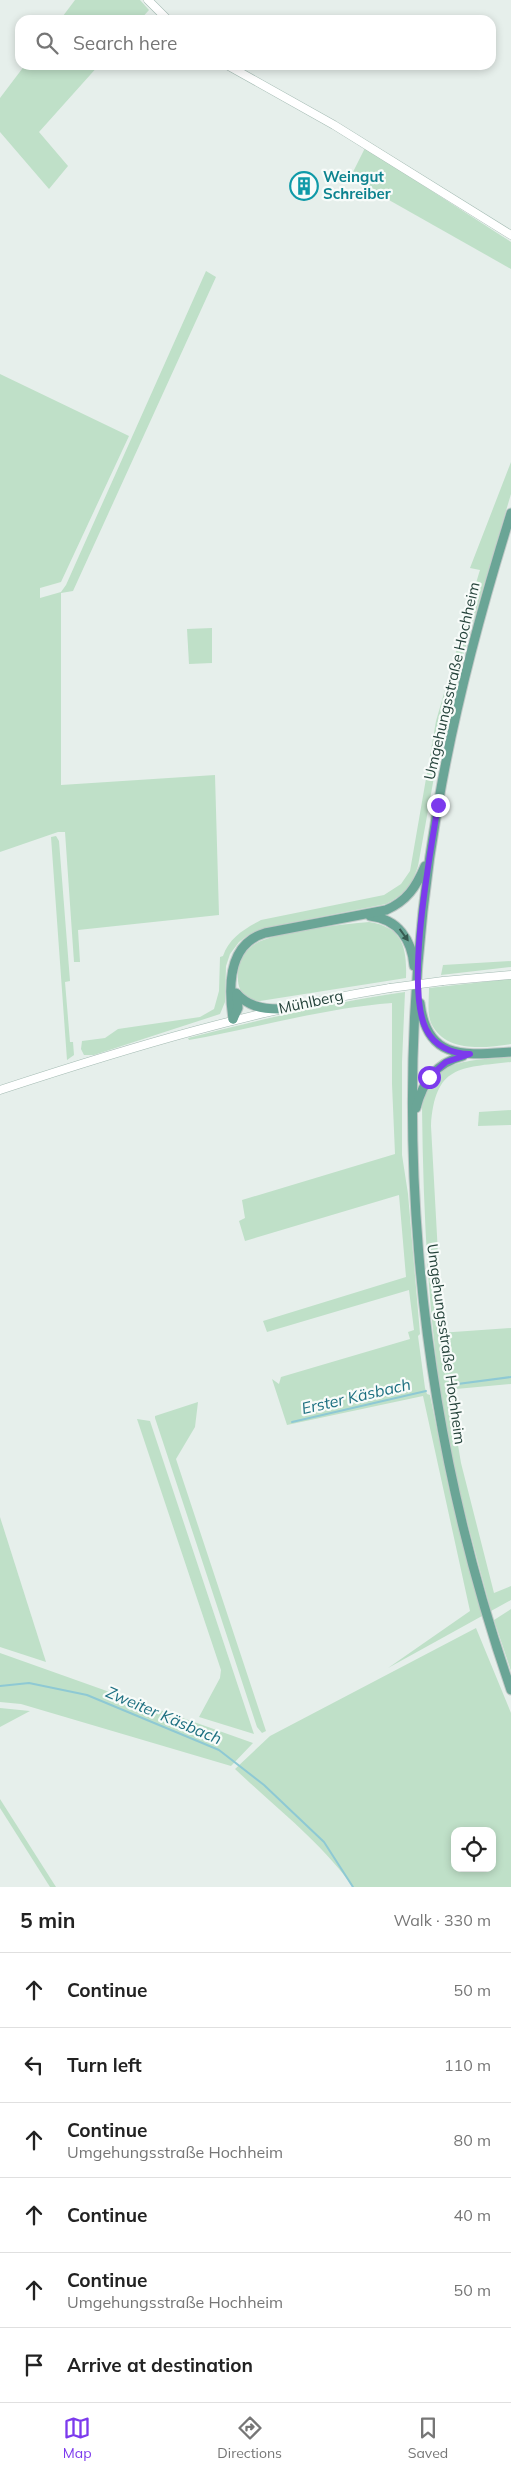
<!DOCTYPE html>
<html lang="en">
<head>
<meta charset="utf-8">
<style>
	:root { --surface:#fff; --page:#f2f2f2; --text:#222; --muted:#767676; --line:#e0e0e0; --accent:#7c3aed }
	body { margin:0; font-family:Mulish,sans-serif; background:var(--page); color:var(--text) }
	.controls { position:absolute; right:15px; bottom:15px; display:grid; overflow:hidden; border-radius:10px; box-shadow:0 2px 8px #0003 }
	.controls button { width:45px; height:45px; display:grid; place-items:center; padding:0; border:0; border-bottom:1px solid var(--line); background:var(--surface); color:var(--text); font:25px sans-serif }
	.stop { position:absolute; width:15px; height:15px; margin:-11px; border:4px solid #7c3aed; border-radius:50%; background:#fff }
	.stop.end { background:#7c3aed; border-color:#fff; box-shadow:0 1px 5px #0008 }
	.list { margin:0; padding:0; list-style:none }
	h2 { display:flex; justify-content:space-between; align-items:center; height:65px; margin:0; padding:0 20px; font-size:21px }
	h2 small { font-size:16px; font-weight:400; color:var(--muted) }
	.list li { display:grid; grid-template-columns:32px 1fr auto; gap:15px; align-items:center; box-sizing:border-box; height:75px; padding:0 20px; border-top:1px solid var(--line) }
	.list b { display:block; font-size:19px; white-space:nowrap }
	.list p { margin:0; font-size:16px; white-space:nowrap; color:var(--muted) }
	.list em { font-size:16px; font-style:normal; color:var(--muted) }
	.icon { flex:none; width:28px; height:28px; fill:none; stroke:currentColor; stroke-width:2; stroke-linecap:round; stroke-linejoin:round }
	.map { position:relative; flex:none; width:511px; height:1887px; overflow:hidden }
	.search { position:absolute; background:var(--surface); box-shadow:0 2px 8px #0003; left:15px; right:15px; top:15px; height:55px; display:flex; align-items:center; gap:12px; box-sizing:border-box; padding:0 18px; border-radius:15px; color:var(--muted); font-size:19px }
	.sheet { height:515px; background:var(--surface) }
	nav { display:flex; justify-content:space-around; align-items:center; box-sizing:border-box; height:70px; border-top:1px solid var(--line); background:var(--surface); font-size:14px; color:var(--muted) }
	nav a { display:grid; justify-items:center; gap:2px }
	nav .on { color:var(--accent) }
	.map>svg:first-child { display:block }
	.green { fill:#bfe0c8; fill-rule:evenodd }
	.lines { fill:none; stroke-linecap:round; stroke-linejoin:round }
	.stream { stroke:#8ec9d4; stroke-width:2 }
	.secondary-casing { stroke:#a4bbb3; stroke-width:9 }
	.primary-casing { stroke:#c2cac8; stroke-width:11 }
	.secondary { stroke:#fff; stroke-width:8 }
	.primary { stroke:#6aa596; stroke-width:9 }
	.secondary-bridge-casing { stroke:#a4bbb3; stroke-width:9; stroke-linecap:butt }
	.secondary-bridge { stroke:#fff; stroke-width:8 }
	.oneway { fill:#365b51 }
	.route { stroke:#7c3aed; stroke-width:6 }
	.labels { text-anchor:middle; stroke-width:4.5; stroke-linejoin:round; paint-order:stroke }
	.culture-label { font-size:15px; font-weight:bold; fill:#0d838f; stroke:#f7fbf9; text-anchor:start }
	.street-label { font-size:15px; fill:#24423a; stroke:#f7fbf9 }
	.water-label { font-size:16px; font-style:italic; fill:#1c6f80; stroke:#f7fbf9 }
</style>
</head>
<body>
<div class="map">
<svg width="511" height="1887" viewBox="0 0 511 1887">
	<rect width="100%" height="100%" fill="#e6efeb"/>
	<g class="green">
		<path d="M75 0H140L149 10 140 20H60Z"/>
		<path d="M25 65H99L39 132 68 166 49 189 0 132V98Z"/>
		<path d="M365 148 511 242V269L350 178Z"/>
		<path d="M206 271 216 277 73 591 61 593V785L215 775 219 915 78 930 80 962H74L65 832H58L0 852V374L129 436 61 582 40 588V598L61 592 66 585Z"/>
		<path d="M511 462V494L445 716 418 866C412 885 404 895 386 904L269 927 248 935 239 942 230 954 226 966 225 1002 220 1014 94 1055H84L81 1049 82 1041 105 1038 118 1029 200 1017 214 1009 219 991 220 957 223 956C229 938 244 929 261 920L384 895 401 884 410 871 436 721 479 573 480 570 470 568Z"/>
		<path d="M212 628V663L189 664 187 629Z"/>
		<path d="M56 836 59 841 70 981 65 982 70 1042H73L74 1055 67 1060 51 837Z"/>
		<path d="M369 922C403 927 407 948 406 978L260 1001 249 1000C240 993 237 985 238 973 238 962 245 950 255 944 273 932 345 924 369 922Z"/>
		<path d="M511 961V967L441 975 443 965Z"/>
		<path d="M511 979V1044C484 1048 445 1053 431 1023 427 1013 429 999 429 988Z"/>
		<path d="M405 992 402 1062V1155L408 1194 420 1334 418 1336 425 1388 427 1394 430 1395 450 1494 482 1616 388 1668 470 1611 423 1396 287 1425 272 1379 279 1384 281 1377 410 1339 408 1332 414 1330 409 1290 267 1332 263 1321 406 1277 399 1195 245 1241 239 1221 245 1218 242 1200 395 1154 392 1084V1003C325 1008 255 1028 189 1040L188 1038C260 1020 332 1002 405 992Z"/>
		<path d="M511 1057V1062C460 1068 435 1065 431 1126L442 1327 439 1333 511 1328V1384L456 1389V1433L461 1463 494 1593 511 1586V1600L491 1611C471 1536 449 1460 439 1383 427 1292 423 1199 422 1107 428 1057 473 1061 511 1057Z"/>
		<path d="M511 1110V1125L478 1126 479 1112Z"/>
		<path d="M198 1402 195 1427 176 1459 266 1731 262 1733 257 1727 155 1418V1416Z"/>
		<path d="M137 1419 150 1421 254 1734 199 1717 220 1678 221 1670Z"/>
		<path d="M0 1517 46 1662 0 1647Z"/>
		<path d="M511 1609V1671L494 1620Z"/>
		<path d="M476 1628 511 1713V1887H353C323 1844 274 1806 235 1769L270 1736ZM455 1831H492V1868H455Z"/>
		<path d="M0 1653 253 1743 231 1766 21 1704 0 1702Z"/>
		<path d="M0 1708 30 1711 0 1727Z"/>
		<path d="M0 1799 56 1887H50L0 1808Z"/>
	</g>
	<g class="lines">
		<g class="stream">
			<path d="M450 1385 511 1377"/>
			<path d="M292 1422 426 1391"/>
			<path d="M0 1686 29 1683 87 1695 219 1750 264 1785 324 1842 353 1887"/>
		</g>
		<defs>
			<g id="secondary">
				<path d="M148 0 168 20"/>
				<path d="M227 65 334 125 511 235"/>
				<path d="M443 981 511 975"/>
				<path d="M0 1090C131 1047 254 1010 390 988"/>
			</g>
			<g id="primary">
				<path d="M511 513C481 609 455 705 438 805 387 1099 413 1407 511 1690"/>
				<path d="M370 916C398 919 412 940 414 966"/>
				<path d="M236 993C248 1006 261 1009 279 1009"/>
				<path d="M420 1003C427 1061 465 1055 511 1052"/>
				<path d="M233 1019C228 986 228 944 265 933L386 910C407 901 416 887 425 866"/>
				<path d="M233 1019 238 1008 237 994"/>
				<path d="M416 1108C423 1081 436 1063 463 1056"/>
			</g>
		</defs>
		<use href="#secondary" class="secondary-casing"/>
		<use href="#primary" class="primary-casing"/>
		<use href="#secondary" class="secondary"/>
		<use href="#primary" class="primary"/>
		<defs>
			<path id="secondary-bridge" d="M390 988 443 981"/>
		</defs>
		<use href="#secondary-bridge" class="secondary-bridge-casing"/>
		<use href="#secondary-bridge" class="secondary-bridge"/>
	</g>
	<defs><path id="oneway-solid" d="M-6-.8H1V-3.2L6.5 0L1 3.2V.8H-6Z" transform="scale(1.25)"/></defs>
	<use class="oneway" href="#oneway-solid" transform="translate(404 935) rotate(54)"/>
	<g class="lines">
		<path class="route" d="M429 1077 446 1062 470 1054C452 1054 434 1046 426 1029 405 987 430 855 438 805"/>
	</g>
	<defs>
		<symbol id="building-ring" viewBox="-11 -11 22 22"><circle r="9.5" fill="#f7fbf9" stroke="#0f9aa8" stroke-width="1.5"/><path d="M-4-6H4V6H1V3H-1V6H-4ZM-2.5-4.3h1.7v1.8h-1.7ZM.8-4.3h1.7v1.8H.8ZM-2.5-1h1.7V.8h-1.7ZM.8-1h1.7V.8H.8Z" fill="#0f9aa8"/></symbol>
	</defs>
	<g fill-rule="evenodd">
		<use href="#building-ring" x="288" y="170" width="32" height="32"/>
	</g>
	<g class="labels">
		<g class="culture-label">
			<text x="323" y="182">Weingut<tspan x="323" dy="17">Schreiber</tspan></text>
		</g>
		<g class="street-label">
			<text transform="translate(452 681) rotate(-77)" y="5">Umgehungsstraße Hochheim</text>
			<text transform="translate(311 1002) rotate(-12)" y="5">Mühlberg</text>
			<text transform="translate(446 1344) rotate(82)" y="5">Umgehungsstraße Hochheim</text>
		</g>
		<g class="water-label">
			<text transform="translate(356 1396) rotate(-13)" y="6">Erster Käsbach</text>
			<text transform="translate(164 1715) rotate(23)" y="6">Zweiter Käsbach</text>
		</g>
	</g>
</svg>
<div class="controls">
<button><svg class="icon" aria-label="locate" viewBox="0 0 24 24"><circle cx="12" cy="12" r="6"/><path d="M12 2v4M12 18v4M2 12h4M18 12h4"/></svg></button>
</div>
<div class="stop" style="left:429px;top:1077px"></div>
<div class="stop end" style="left:438px;top:805px"></div>
<div class="search"><svg class="icon" aria-label="search" viewBox="0 0 24 24"><circle cx="10" cy="10" r="6"/><path d="M15 15l6 6"/></svg>Search here</div>
</div>
<section class="sheet">
<h2>5 min<small>Walk · 330 m</small></h2>
<ul class="list">
<li><svg class="icon" aria-label="ahead" viewBox="0 0 24 24"><path d="M12 20V5M6 11l6-6 6 6"/></svg><div><b>Continue</b></div><em>50 m</em></li>
<li><svg class="icon" aria-label="left" viewBox="0 0 24 24"><path d="M17 20v-9H6M10 6l-5 5 5 5"/></svg><div><b>Turn left</b></div><em>110 m</em></li>
<li><svg class="icon" aria-label="ahead" viewBox="0 0 24 24"><path d="M12 20V5M6 11l6-6 6 6"/></svg><div><b>Continue</b><p>Umgehungsstraße Hochheim</p></div><em>80 m</em></li>
<li><svg class="icon" aria-label="ahead" viewBox="0 0 24 24"><path d="M12 20V5M6 11l6-6 6 6"/></svg><div><b>Continue</b></div><em>40 m</em></li>
<li><svg class="icon" aria-label="ahead" viewBox="0 0 24 24"><path d="M12 20V5M6 11l6-6 6 6"/></svg><div><b>Continue</b><p>Umgehungsstraße Hochheim</p></div><em>50 m</em></li>
<li><svg class="icon" aria-label="arrive" viewBox="0 0 24 24"><path d="M6 21V4h12l-3 4 3 4H6"/></svg><div><b>Arrive at destination</b></div></li>
</ul>
</section>
<nav>
<a class="on"><svg class="icon" aria-label="map" viewBox="0 0 24 24"><path d="M3 6l6-2 6 2 6-2v14l-6 2-6-2-6 2zM9 4v14M15 6v14"/></svg>Map</a>
<a><svg class="icon" aria-label="directions" viewBox="0 0 24 24"><path d="M12 3l9 9-9 9-9-9zM9 14v-3h6M13 9l2 2-2 2"/></svg>Directions</a>
<a><svg class="icon" aria-label="saved" viewBox="0 0 24 24"><path d="M7 4h10v16l-5-4-5 4z"/></svg>Saved</a>
</nav>
</body>
</html>
